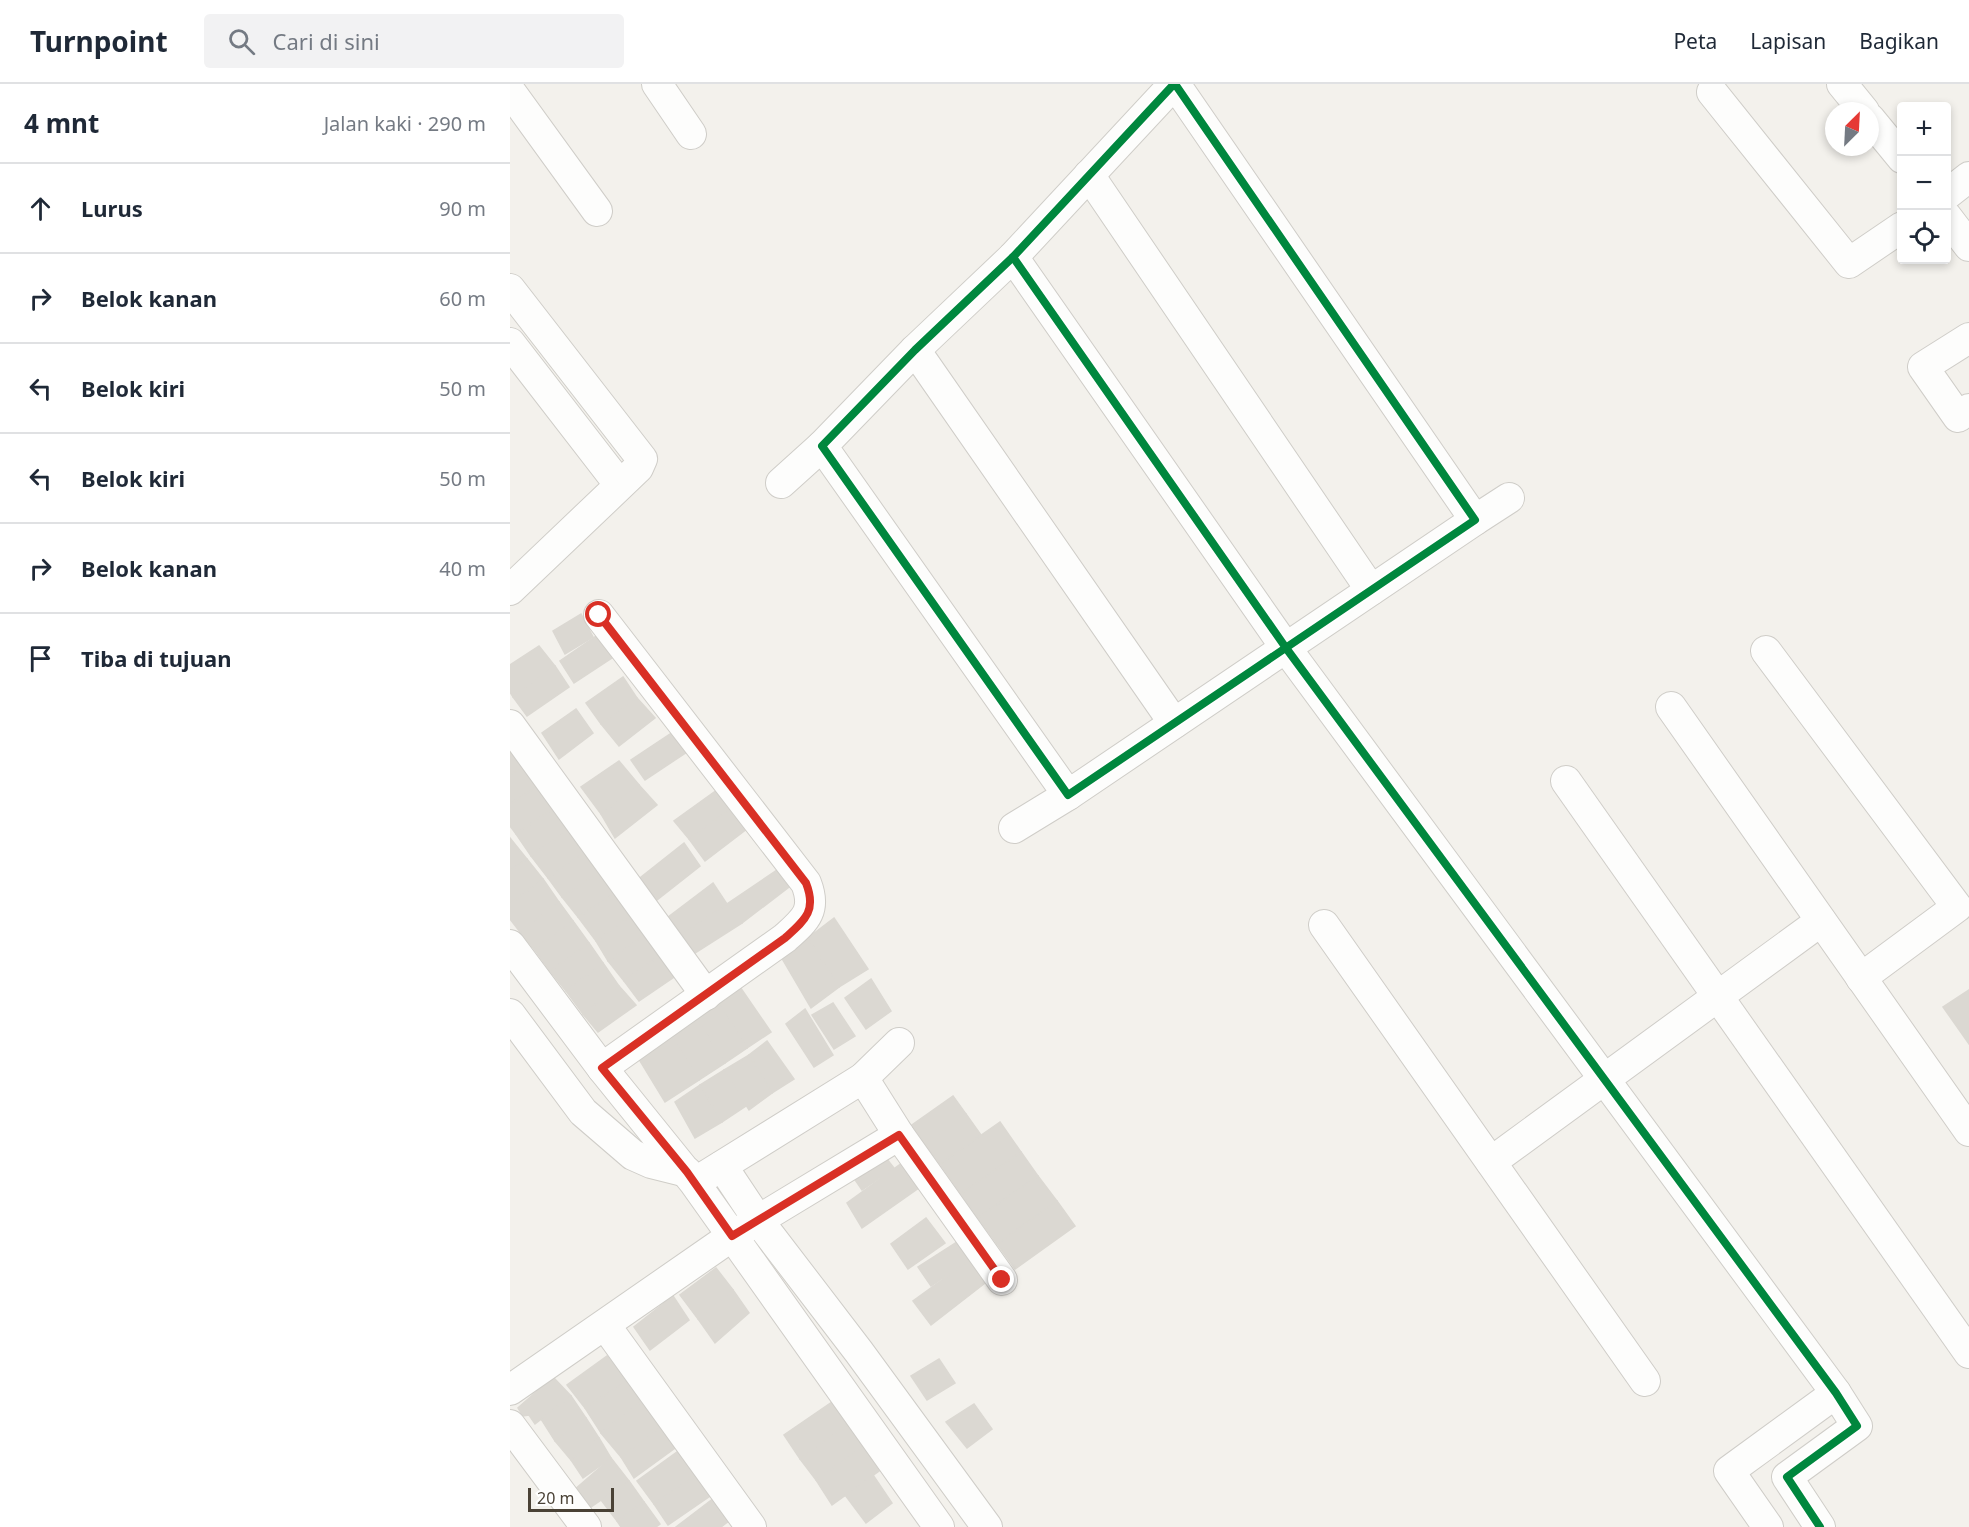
<!DOCTYPE html>
<html lang="id">
<head>
<meta charset="utf-8">
<style>
	:root { --surface:#fff; --page:#f2f2f3; --text:#1f2937; --muted:#747a83; --line:#e0e1e3 }
	body { margin:0; font-family:"Noto Sans",sans-serif; background:var(--page); color:var(--text) }
	.controls { position:absolute; right:18px; top:18px; display:grid; overflow:hidden; border-radius:6px; box-shadow:0 3px 9px #0003 }
	.controls button { width:54px; height:54px; display:grid; place-items:center; padding:0; border:0; border-bottom:2px solid var(--line); background:var(--surface); color:var(--text); font:30px sans-serif }
	.compass { position:absolute; left:1315px; top:18px; width:54px; height:54px; border-radius:50%; background:var(--surface); box-shadow:0 3px 9px #0003; rotate:24deg }
	.scale { position:absolute; left:18px; bottom:15px; width:86px; box-sizing:border-box; padding-left:6px; border:3px solid #4a4236; border-top:0; font-size:16px; line-height:21px; white-space:nowrap; color:#4a4236; -webkit-text-stroke:4px #fff; paint-order:stroke }
	.stop { position:absolute; width:18px; height:18px; margin:-14px; border:4px solid #d93025; border-radius:50%; background:#fff }
	.stop.end { background:#d93025; border-color:#fff; box-shadow:0 2px 6px #0008 }
	.list { margin:0; padding:0; list-style:none }
	h2 { display:flex; justify-content:space-between; align-items:center; height:78px; margin:0; padding:0 24px; font-size:26px }
	h2 small { font-size:20px; font-weight:400; color:var(--muted) }
	.list li { display:grid; grid-template-columns:39px 1fr auto; gap:18px; align-items:center; box-sizing:border-box; height:90px; padding:0 24px; border-top:2px solid var(--line) }
	.list b { display:block; font-size:22px; white-space:nowrap }
	.list em { font-size:20px; font-style:normal; color:var(--muted) }
	.icon { flex:none; width:33px; height:33px; fill:none; stroke:currentColor; stroke-width:2; stroke-linecap:round; stroke-linejoin:round }
	.map { position:relative; flex:none; width:1459px; height:1443px; overflow:hidden }
	header { display:flex; align-items:center; gap:36px; box-sizing:border-box; height:84px; padding:0 30px; background:var(--surface); border-bottom:2px solid var(--line) }
	header strong { font-size:28px }
	nav { display:flex; gap:33px; margin-inline-start:auto; font-size:21px }
	.search { width:420px; height:54px; background:var(--page); display:flex; align-items:center; gap:15px; box-sizing:border-box; padding:0 21px; border-radius:6px; color:var(--muted); font-size:22px }
	main { display:flex }
	aside { flex:1; background:var(--surface) }
	.map>svg:first-child { display:block }
	.building { fill:#dbd8d2; stroke:#dbd8d2; stroke-width:1.5 }
	.lines { fill:none; stroke-linecap:round; stroke-linejoin:round }
	.minor-casing { stroke:#cfcdc8; stroke-width:32 }
	.minor { stroke:#fdfdfc; stroke-width:30 }
	.cycleway-casing { stroke:#fff; stroke-width:11 }
	.cycleway { stroke:#00873e; stroke-width:8 }
	.route { stroke:#d93025; stroke-width:8 }
</style>
</head>
<body>
<header>
<strong>Turnpoint</strong>
<div class="search"><svg class="icon" aria-label="search" viewBox="0 0 24 24"><circle cx="10" cy="10" r="6"/><path d="M15 15l6 6"/></svg>Cari di sini</div>
<nav><a>Peta</a><a>Lapisan</a><a>Bagikan</a></nav>
</header>
<main>
<aside>
<h2>4 mnt<small>Jalan kaki · 290 m</small></h2>
<ul class="list">
<li><svg class="icon" aria-label="ahead" viewBox="0 0 24 24"><path d="M12 20V5M6 11l6-6 6 6"/></svg><div><b>Lurus</b></div><em>90 m</em></li>
<li><svg class="icon" aria-label="right" viewBox="0 0 24 24"><path d="M7 20v-9h11M14 6l5 5-5 5"/></svg><div><b>Belok kanan</b></div><em>60 m</em></li>
<li><svg class="icon" aria-label="left" viewBox="0 0 24 24"><path d="M17 20v-9H6M10 6l-5 5 5 5"/></svg><div><b>Belok kiri</b></div><em>50 m</em></li>
<li><svg class="icon" aria-label="left" viewBox="0 0 24 24"><path d="M17 20v-9H6M10 6l-5 5 5 5"/></svg><div><b>Belok kiri</b></div><em>50 m</em></li>
<li><svg class="icon" aria-label="right" viewBox="0 0 24 24"><path d="M7 20v-9h11M14 6l5 5-5 5"/></svg><div><b>Belok kanan</b></div><em>40 m</em></li>
<li><svg class="icon" aria-label="arrive" viewBox="0 0 24 24"><path d="M6 21V4h12l-3 4 3 4H6"/></svg><div><b>Tiba di tujuan</b></div></li>
</ul>
</aside>
<div class="map">
<svg width="1459" height="1443" viewBox="0 0 1459 1443">
	<rect width="100%" height="100%" fill="#f3f1ec"/>
	<g class="building">
		<path d="M71 530 83 553 55 570 43 547Z"/>
		<path d="M95 546 111 568 64 599 50 577Z"/>
		<path d="M29 562 45 582 3 613 0 608V581Z"/>
		<path d="M45 582 59 603 17 632 3 613Z"/>
		<path d="M113 593 127 614 91 640 76 619Z"/>
		<path d="M127 614 145 634 109 662 91 640Z"/>
		<path d="M66 625 83 649 49 675 32 649Z"/>
		<path d="M163 648 177 668 135 696 121 676Z"/>
		<path d="M0 666 13 682 0 691Z"/>
		<path d="M109 677 129 701 91 730 71 703Z"/>
		<path d="M13 682 28 702 0 720V691Z"/>
		<path d="M129 701 147 721 105 754 91 730Z"/>
		<path d="M28 702 44 724 6 750 0 742V720Z"/>
		<path d="M207 706 223 723 179 755 164 737Z"/>
		<path d="M223 723 238 744 195 777 179 755Z"/>
		<path d="M44 724 60 745 21 772 6 750Z"/>
		<path d="M60 745 77 766 38 794 21 772Z"/>
		<path d="M0 754 17 775 0 787Z"/>
		<path d="M174 759 190 782 147 816 130 794Z"/>
		<path d="M77 766 92 787 52 813 38 794Z"/>
		<path d="M17 775 33 795 0 820V787Z"/>
		<path d="M267 786 279 803 232 839 217 820Z"/>
		<path d="M92 787 109 807 68 833 52 813Z"/>
		<path d="M33 795 49 818 10 848 0 835V820Z"/>
		<path d="M203 799 217 820 170 852 157 834Z"/>
		<path d="M109 807 125 829 86 857 68 833Z"/>
		<path d="M49 818 63 837 24 865 10 848Z"/>
		<path d="M217 820 232 839 182 871 170 852Z"/>
		<path d="M125 829 137 849 98 877 86 857Z"/>
		<path d="M324 834 358 885 329 903 298 854Z"/>
		<path d="M63 837 79 859 40 887 24 865Z"/>
		<path d="M137 849 152 870 114 897 98 877Z"/>
		<path d="M298 854 329 903 301 924 270 871Z"/>
		<path d="M79 859 93 879 56 907 40 887Z"/>
		<path d="M152 870 167 891 129 917 114 897Z"/>
		<path d="M93 879 109 902 73 930 56 907Z"/>
		<path d="M361 895 381 927 356 945 335 914Z"/>
		<path d="M109 902 126 921 88 948 73 930Z"/>
		<path d="M230 903 261 948 237 964 207 918Z"/>
		<path d="M1459 906V960L1433 923Z"/>
		<path d="M207 918 237 964 215 979 185 932Z"/>
		<path d="M323 919 345 952 324 965 302 931Z"/>
		<path d="M295 925 323 971 304 983 276 940Z"/>
		<path d="M185 932 215 979 189 996 160 950Z"/>
		<path d="M160 950 189 996 155 1018 127 972Z"/>
		<path d="M257 957 284 995 262 1009 239 971Z"/>
		<path d="M239 971 262 1009 239 1026 214 986Z"/>
		<path d="M214 986 236 1022 212 1038 190 1001Z"/>
		<path d="M190 1001 212 1038 185 1054 165 1018Z"/>
		<path d="M443 1012 456 1030 415 1060 402 1041Z"/>
		<path d="M456 1030 471 1051 430 1080 415 1060Z"/>
		<path d="M490 1038 511 1068 451 1110 430 1080Z"/>
		<path d="M369 1065 384 1084 352 1106 339 1087Z"/>
		<path d="M511 1068 528 1092 468 1134 451 1110Z"/>
		<path d="M396 1076 413 1101 352 1144 337 1119Z"/>
		<path d="M528 1092 547 1117 487 1160 468 1134Z"/>
		<path d="M547 1117 565 1142 505 1185 487 1160Z"/>
		<path d="M416 1134 435 1159 398 1185 381 1160Z"/>
		<path d="M450 1156 461 1175 421 1202 408 1183Z"/>
		<path d="M461 1175 479 1196 421 1241 403 1217Z"/>
		<path d="M206 1184 223 1206 188 1235 170 1211Z"/>
		<path d="M223 1206 239 1229 205 1259 188 1235Z"/>
		<path d="M163 1212 179 1236 140 1266 124 1243Z"/>
		<path d="M97 1272 117 1297 75 1324 57 1301Z"/>
		<path d="M429 1275 445 1299 417 1316 401 1292Z"/>
		<path d="M43 1293 61 1312 25 1340 19 1331 13 1332 8 1324Z"/>
		<path d="M117 1297 132 1317 91 1349 75 1324Z"/>
		<path d="M61 1312 76 1334 45 1357 31 1335Z"/>
		<path d="M132 1317 150 1344 111 1373 91 1349Z"/>
		<path d="M322 1318 337 1341 290 1375 274 1351Z"/>
		<path d="M464 1320 482 1345 457 1364 436 1338Z"/>
		<path d="M76 1334 89 1354 61 1376 45 1357Z"/>
		<path d="M337 1341 353 1363 306 1396 290 1375Z"/>
		<path d="M150 1344 165 1364 124 1394 111 1373Z"/>
		<path d="M89 1354 101 1374 73 1394 61 1376Z"/>
		<path d="M353 1363 369 1387 322 1421 306 1396Z"/>
		<path d="M167 1368 188 1390 144 1420 127 1397Z"/>
		<path d="M101 1374 119 1397 78 1425 64 1406Z"/>
		<path d="M188 1390 203 1410 158 1441 144 1420Z"/>
		<path d="M363 1391 382 1419 356 1439 335 1411Z"/>
		<path d="M119 1397 134 1418 107 1437 91 1416Z"/>
		<path d="M204 1414 220 1436 211 1443H166Z"/>
		<path d="M134 1418 150 1440 146 1443H111L107 1437Z"/>
	</g>
	<g class="lines">
		<defs>
			<g id="minor">
				<path d="M147 0 181 50"/>
				<path d="M664 0 503 173 405 266 312 362 558 711 965 436 665 0"/>
				<path d="M1332 0 1354 27"/>
				<path d="M0 7 87 127"/>
				<path d="M1202 8 1339 179 1392 143"/>
				<path d="M1360 35 1392 74"/>
				<path d="M579 91 861 506"/>
				<path d="M1436 111 1459 93"/>
				<path d="M1436 132 1459 162"/>
				<path d="M503 173 776 564 1326 1309 1347 1342 1277 1393 1310 1443"/>
				<path d="M0 205 132 375 128 384 0 506"/>
				<path d="M1459 254 1413 283 1448 333 1459 325"/>
				<path d="M0 259 109 400"/>
				<path d="M405 266 664 639"/>
				<path d="M271 399 312 362"/>
				<path d="M965 436 999 414"/>
				<path d="M89 531 296 799C307 827 295 836 275 854L92 984"/>
				<path d="M1256 567 1447 823 1351 894"/>
				<path d="M1161 623 1459 1047"/>
				<path d="M0 641 196 911"/>
				<path d="M1056 697 1459 1269"/>
				<path d="M504 744 558 711"/>
				<path d="M814 841 1135 1297"/>
				<path d="M0 861 92 984 184 1098 429 1443"/>
				<path d="M0 930 73 1028 123 1071 141 1079 177 1088"/>
				<path d="M353 994 389 1051 492 1196"/>
				<path d="M981 1078 1311 837"/>
				<path d="M212 1082 248 1136 349 1268 477 1443"/>
				<path d="M197 1091 353 994 389 959"/>
				<path d="M95 1241 241 1443"/>
				<path d="M0 1306 222 1152 389 1051"/>
				<path d="M0 1341 76 1443"/>
				<path d="M1258 1443 1219 1387 1326 1309"/>
			</g>
		</defs>
		<use href="#minor" class="minor-casing"/>
		<use href="#minor" class="minor"/>
		<defs>
			<g id="cycleway">
				<path d="M664 0 503 173 405 266 312 362 558 711 965 436 665 0"/>
				<path d="M503 173 776 564 1326 1309 1347 1342 1277 1393 1310 1443"/>
			</g>
		</defs>
		<use href="#cycleway" class="cycleway-casing"/>
		<use href="#cycleway" class="cycleway"/>
	</g>
	<g class="lines">
		<path class="route" d="M89 531 296 799C307 827 295 836 275 854L92 984 177 1088 222 1152 389 1051 492 1196"/>
	</g>
</svg>
<div class="controls">
<button>+</button>
<button>−</button>
<button><svg class="icon" aria-label="locate" viewBox="0 0 24 24"><circle cx="12" cy="12" r="6"/><path d="M12 2v4M12 18v4M2 12h4M18 12h4"/></svg></button>
</div>
<svg class="compass" viewBox="-18 -18 36 36"><path d="M0-13l5 13h-10z" fill="#e53935"/><path d="M0 13l5-13h-10z" fill="#747a83"/></svg>
<div class="scale">20 m</div>
<div class="stop" style="left:89px;top:531px"></div>
<div class="stop end" style="left:492px;top:1196px"></div>
</div>
</main>
</body>
</html>
